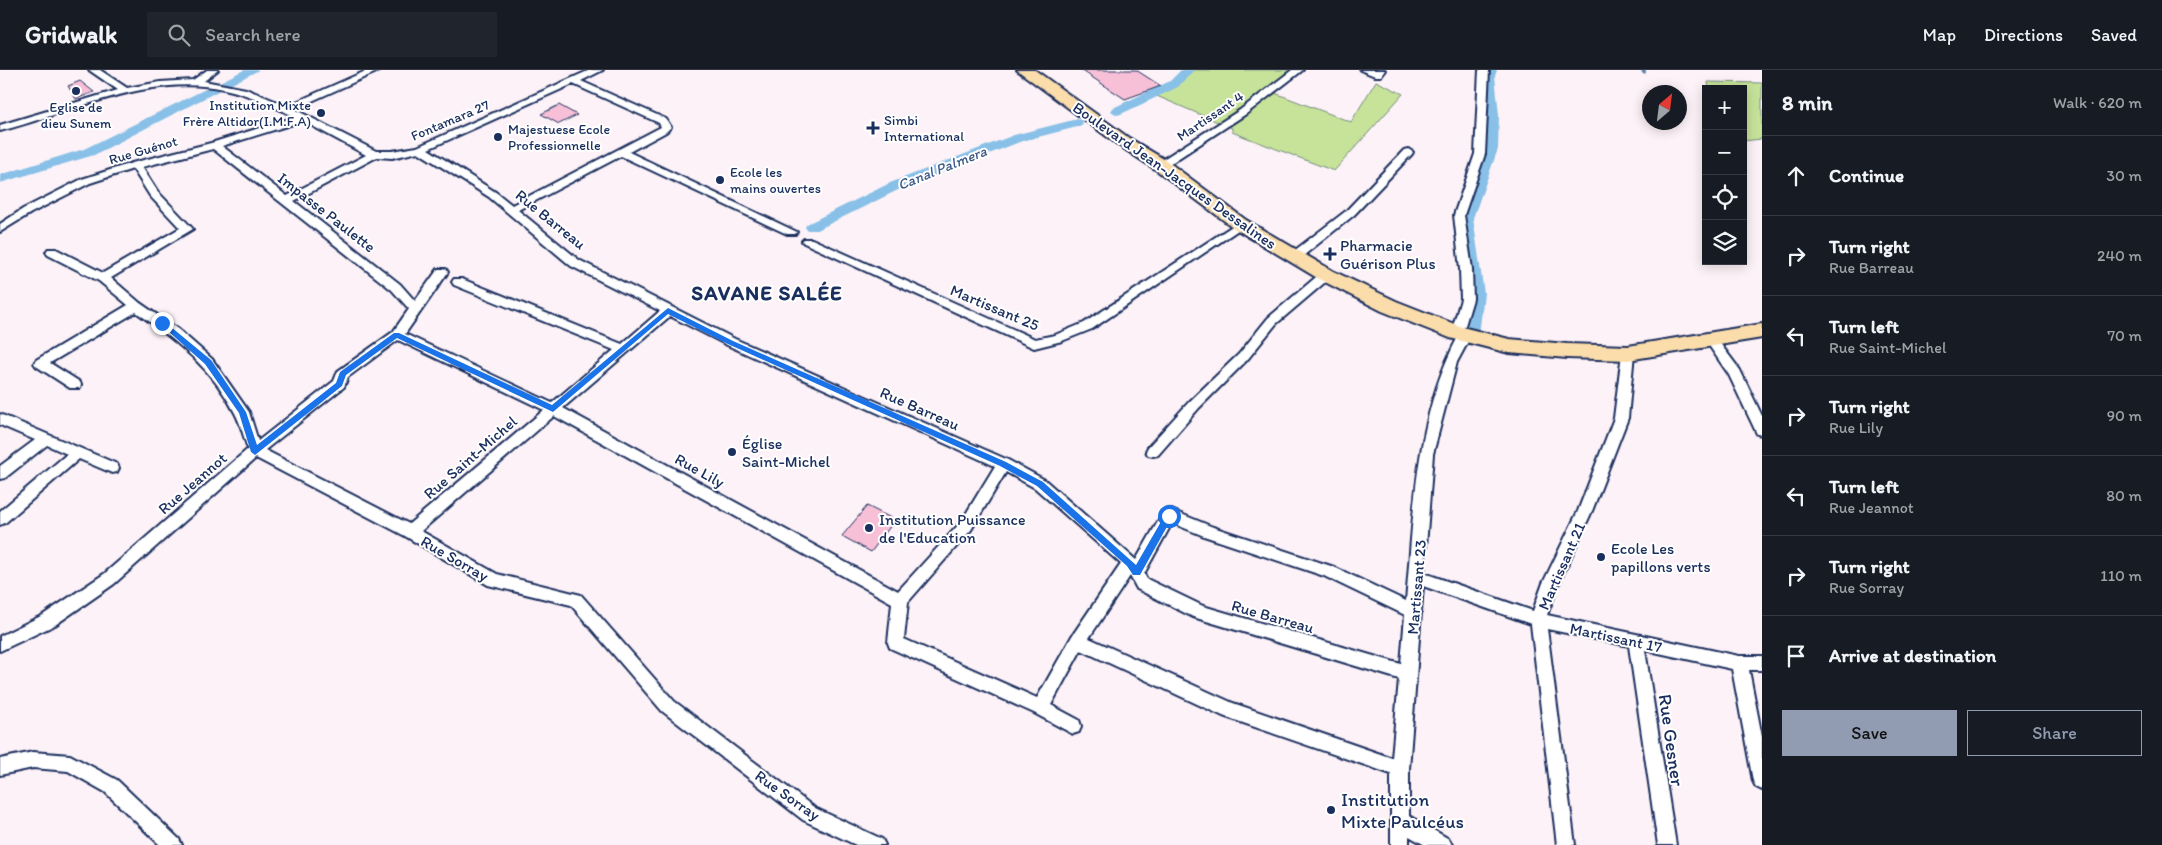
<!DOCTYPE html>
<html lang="en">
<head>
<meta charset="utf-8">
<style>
	:root { --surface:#171b24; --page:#20242c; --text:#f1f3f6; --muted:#9ea1a6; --line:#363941; --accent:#919bb2 }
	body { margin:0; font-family:Itim,sans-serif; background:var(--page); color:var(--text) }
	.controls { position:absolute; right:15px; top:15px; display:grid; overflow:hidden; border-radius:0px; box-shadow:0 2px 12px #0003 }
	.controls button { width:45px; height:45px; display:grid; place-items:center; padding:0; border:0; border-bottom:1px solid var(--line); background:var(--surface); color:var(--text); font:25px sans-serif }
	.compass { position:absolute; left:1642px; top:15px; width:45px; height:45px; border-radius:50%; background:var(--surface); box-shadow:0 2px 12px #0003; rotate:28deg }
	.stop { position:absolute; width:15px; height:15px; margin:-11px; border:4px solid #1a73e8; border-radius:50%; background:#fff }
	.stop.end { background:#1a73e8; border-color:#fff; box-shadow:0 1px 5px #0008 }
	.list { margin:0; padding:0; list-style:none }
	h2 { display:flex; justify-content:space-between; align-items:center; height:65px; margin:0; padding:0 20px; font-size:21px }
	h2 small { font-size:16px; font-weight:400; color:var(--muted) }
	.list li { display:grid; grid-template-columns:32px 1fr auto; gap:15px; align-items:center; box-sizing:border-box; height:80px; padding:0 20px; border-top:1px solid var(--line) }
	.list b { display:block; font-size:19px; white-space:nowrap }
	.list p { margin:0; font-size:16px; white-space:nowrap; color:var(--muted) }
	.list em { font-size:16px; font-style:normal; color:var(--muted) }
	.actions { display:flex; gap:10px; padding:15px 20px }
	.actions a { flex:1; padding:11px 0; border:1px solid var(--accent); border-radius:0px; text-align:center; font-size:18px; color:var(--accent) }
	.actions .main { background:var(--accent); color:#111 }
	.icon { flex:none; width:28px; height:28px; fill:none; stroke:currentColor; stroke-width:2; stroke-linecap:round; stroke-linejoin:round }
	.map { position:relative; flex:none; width:1762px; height:775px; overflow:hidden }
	header { display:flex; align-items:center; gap:30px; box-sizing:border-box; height:70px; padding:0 25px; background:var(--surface); border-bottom:1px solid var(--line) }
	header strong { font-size:24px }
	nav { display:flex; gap:28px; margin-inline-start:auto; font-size:18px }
	.search { width:350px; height:45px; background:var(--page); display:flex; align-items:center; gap:12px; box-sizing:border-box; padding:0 18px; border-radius:0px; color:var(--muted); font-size:19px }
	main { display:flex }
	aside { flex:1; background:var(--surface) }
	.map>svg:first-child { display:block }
	.green { fill:#c7e39a; stroke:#71897c }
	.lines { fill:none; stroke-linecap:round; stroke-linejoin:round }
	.stream { stroke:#5c86b0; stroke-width:4 }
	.canal { fill:#88c0e7; fill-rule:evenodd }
	.building { fill:#f7c0d7; stroke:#1b2f5e }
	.minor-casing { stroke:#1b2f5e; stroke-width:4 }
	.primary-casing { stroke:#1b2f5e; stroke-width:4 }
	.minor { fill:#fff; fill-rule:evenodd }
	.primary { fill:#fbddab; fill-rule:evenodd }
	.route { fill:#1a73e8 }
	.poi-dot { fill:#1b2f5e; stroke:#fff; stroke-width:2 }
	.labels { text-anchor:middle; stroke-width:4; stroke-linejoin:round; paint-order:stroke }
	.far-poi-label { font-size:14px; fill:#1b2f5e; stroke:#fff; text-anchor:start }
	.far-street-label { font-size:14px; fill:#1b2f5e; stroke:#fff }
	.far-water-label { font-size:15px; font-style:italic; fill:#3c5a87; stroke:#fff }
	.street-label { font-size:16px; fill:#1b2f5e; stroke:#fff }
	.poi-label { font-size:16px; fill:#1b2f5e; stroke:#fff; text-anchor:start }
	.near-street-label { font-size:19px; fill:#1b2f5e; stroke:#fff }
	.near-poi-label { font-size:19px; fill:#1b2f5e; stroke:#fff; text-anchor:start }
	.district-label { font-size:21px; font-weight:bold; letter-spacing:1px; fill:#1b2f5e; stroke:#fff }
</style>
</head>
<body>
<header>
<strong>Gridwalk</strong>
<div class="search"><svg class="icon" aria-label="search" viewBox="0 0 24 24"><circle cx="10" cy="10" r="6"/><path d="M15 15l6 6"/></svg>Search here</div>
<nav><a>Map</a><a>Directions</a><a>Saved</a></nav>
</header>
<main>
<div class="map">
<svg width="1762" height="775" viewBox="0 0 1762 775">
	<rect width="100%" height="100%" fill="#fdf2f7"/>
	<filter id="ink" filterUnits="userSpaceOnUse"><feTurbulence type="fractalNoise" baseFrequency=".02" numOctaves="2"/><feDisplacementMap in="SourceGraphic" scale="10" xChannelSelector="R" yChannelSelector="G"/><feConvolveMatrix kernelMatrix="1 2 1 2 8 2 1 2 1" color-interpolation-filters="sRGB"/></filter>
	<g filter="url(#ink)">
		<g class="green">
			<path d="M1183 0H1293L1267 20 1351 52 1376 11 1403 24 1334 101 1232 62V58L1152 24 1168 15Z"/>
			<path d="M1708 12 1762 13V69L1743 71V19H1709Z"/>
		</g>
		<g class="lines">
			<path class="stream" d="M1643 0 1644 2"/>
			<g class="canal">
				<path d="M244 0H259L94 85 0 113V105L84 79Z"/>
				<path d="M1181 0H1194L1178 17 1121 44 1117 45 1111 41 1113 38 1170 11Z"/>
				<path d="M1485 0H1497L1495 6 1499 45 1498 79 1473 148 1484 223 1480 257 1477 261 1472 262 1467 261 1464 257 1468 223 1459 148 1486 79 1487 45 1483 6Z"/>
				<path d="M1077 49 1081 50 1083 53 1081 56 1022 71 900 119 817 160H807L805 157 807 154 890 113 1014 65Z"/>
			</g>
		</g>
		<g class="building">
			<path d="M1081 0H1136L1161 16 1125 29Z"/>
			<path d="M80 11 94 22 76 29 68 16Z"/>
			<path d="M559 35 577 45 559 54 541 44Z"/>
			<path d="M867 436 895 450 871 482 842 466Z"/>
		</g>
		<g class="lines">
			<defs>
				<g id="minor">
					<path d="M89 0H100L127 18 160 12 193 10 207 0H218L204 11 246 19 287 36 368 0H381L294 39 376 81H392L417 77 590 0H603L581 11 666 49 671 57 666 62 629 82 797 162 795 164H787L621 86 518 140 579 190 735 269 1008 390 1045 410 1136 490 1164 441 1169 439 1213 457 1334 497 1406 531C1414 442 1415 347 1458 267L1453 266 1451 263 1461 229 1460 199 1454 145 1475 84 1479 0H1489L1485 84 1464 145 1472 199 1473 229 1463 262 1469 263 1471 266 1457 292 1433 384 1424 503 1533 541 1543 513 1578 441 1614 348 1622 283 1628 279 1632 280 1634 283 1628 348 1592 441 1559 513 1547 545 1739 586H1762V600H1749L1762 667V720L1756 717 1753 711 1732 599 1645 580 1676 775H1658L1629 576 1547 559 1575 775H1557L1531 554 1423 516 1409 699V746L1449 769 1452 775H1425L1409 766V775H1391V704L1223 646 1081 580 1051 635 1079 650 1081 656 1079 662 1073 664 1034 643 890 578 888 573 892 533 554 346 421 461 497 504 581 525 674 631 815 738 882 769 885 775H856L803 750 662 641 571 535 488 515 405 466 256 388 114 514 55 555 0 581V566L43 545 104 504 248 379C244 368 241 354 235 343 212 298 176 270 136 242L50 293 80 312 81 315 80 318H70L36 296 34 293 36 290 128 235 99 211 48 185 46 182 48 179H56L103 203 180 158 150 126 133 99 90 113 31 143 0 162V154L23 139 82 109 132 93 211 73 295 47C273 36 249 24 224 19 148 3 72 43 0 61V55L118 20ZM573 14 659 53 661 57 512 135 497 123 428 79ZM303 51 366 85 287 126 222 76ZM213 79 392 220 409 239 393 262 338 301 334 311 258 371 249 342 212 289 179 260 140 233 111 208 193 159 158 122 142 97ZM418 82 489 127 571 196 660 241 622 274 462 209H454L452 212 454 215 614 280 552 333 405 264 446 205 448 202 446 199H438L415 231 400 214 294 131 377 87 392 88ZM670 246 727 275 995 396 961 452 898 521 563 338ZM398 270 544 340 409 454 265 380 344 317 348 307ZM1006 402 1035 418 1121 494 1072 566 1037 628 904 569 908 532 971 460ZM1172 453 1204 466 1324 506 1405 545 1401 594 1203 536 1147 509 1144 504ZM1130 506 1137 519 1193 547 1399 609 1392 688 1233 633 1089 568Z"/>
					<path d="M1292 0H1303L1246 44 1165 97H1157V93L1240 40Z"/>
					<path d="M1360 0H1385L1381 6H1375Z"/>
					<path d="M1408 79 1413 82 1412 84 1354 145 1298 190H1290L1288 187 1290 184 1346 141 1404 80Z"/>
					<path d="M1240 151 1244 152 1245 154 1244 156 1092 259 1062 271 1034 278 804 173 802 171 804 169H812L1035 269 1055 265 1084 253Z"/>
					<path d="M1326 201 1332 205 1330 208 1276 254 1247 290 1199 338 1158 385 1153 386 1148 385 1146 381 1148 377 1189 332 1239 284 1268 248 1322 202Z"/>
					<path d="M1712 267 1716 268 1740 300 1762 346V365L1757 364 1729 305 1706 271Z"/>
					<path d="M0 344 117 394 119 398 117 402 112 403 79 389 5 453 0 455V441L67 384 47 375 5 408 0 409V396L35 370 0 355Z"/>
					<path d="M33 682 70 685 117 710 179 769 182 775H160L105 722 68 701 33 698 0 705V689Z"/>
				</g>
				<path id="primary" d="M1017 0H1035L1129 68 1167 91 1246 150 1333 201 1396 231 1462 257 1509 269 1567 274 1628 276 1762 254V268L1628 290 1567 288 1509 283 1450 268 1382 241 1319 209 1234 158 1155 99 1117 74Z"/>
			</defs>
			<use href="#minor" class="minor-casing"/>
			<use href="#primary" class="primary-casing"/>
			<use href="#minor" class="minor"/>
			<use href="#primary" class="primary"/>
		</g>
	</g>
	<path class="route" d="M668 238 733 271 1006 392 1043 412 1136 495 1166 443H1172L1173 446 1140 505H1133L1127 496 1037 416 1000 396 728 274 668 244 553 342 397 268 346 305 342 316 255 385 251 382 239 343 205 294 159 253 165 252 211 290 246 342 257 375 336 313 340 302 394 263H399L552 335Z"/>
	<g class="poi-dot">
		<circle cx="76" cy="21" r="5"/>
		<circle cx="321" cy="43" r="5"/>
		<path d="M870.5 50.5h5v5h5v5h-5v5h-5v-5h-5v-5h5z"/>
		<circle cx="498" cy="67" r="5"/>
		<circle cx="720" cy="110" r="5"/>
		<path d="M1327.5 176.5h5v5h5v5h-5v5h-5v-5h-5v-5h5z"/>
		<circle cx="732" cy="382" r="5"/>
		<circle cx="869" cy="458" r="5"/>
		<circle cx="1601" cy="487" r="5"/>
		<circle cx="1331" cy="740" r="5"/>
	</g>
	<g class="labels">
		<g class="far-poi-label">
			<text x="311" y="40" text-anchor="end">Institution Mixte<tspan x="311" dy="16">Frère Altidor(I.M.F.A)</tspan></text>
			<text x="76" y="42" text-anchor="middle">Eglise de<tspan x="76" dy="16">dieu Sunem</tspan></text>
			<text x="884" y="55">Simbi<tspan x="884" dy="16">International</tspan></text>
			<text x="508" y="64">Majestuese Ecole<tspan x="508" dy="16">Professionnelle</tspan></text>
			<text x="730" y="107">Ecole les<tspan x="730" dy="16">mains ouvertes</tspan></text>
		</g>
		<g class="far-street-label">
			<text transform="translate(1210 46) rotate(-34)" y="5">Martissant 4</text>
			<text transform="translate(450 50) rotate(-23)" y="5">Fontamara 27</text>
			<text transform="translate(143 80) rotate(-16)" y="5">Rue Guénot</text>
		</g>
		<g class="far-water-label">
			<text transform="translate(942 98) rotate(-22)" y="5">Canal Palmera</text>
		</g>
		<g class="street-label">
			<text transform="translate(1175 105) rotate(35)" y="6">Boulevard Jean-Jacques Dessalines</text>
			<text transform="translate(327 142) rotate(38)" y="6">Impasse Paulette</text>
			<text transform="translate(551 149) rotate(39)" y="6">Rue Barreau</text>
			<text transform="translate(995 237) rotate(23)" y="6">Martissant 25</text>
			<text transform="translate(920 338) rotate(24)" y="6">Rue Barreau</text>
			<text transform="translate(470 387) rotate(-41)" y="6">Rue Saint-Michel</text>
			<text transform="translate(700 400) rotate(29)" y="6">Rue Lily</text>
			<text transform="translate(192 413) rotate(-41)" y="6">Rue Jeannot</text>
			<text transform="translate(455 488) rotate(30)" y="6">Rue Sorray</text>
			<text transform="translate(1561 496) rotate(-66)" y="6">Martissant 21</text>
			<text transform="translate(1416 517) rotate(-85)" y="6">Martissant 23</text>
			<text transform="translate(1273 546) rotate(16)" y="6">Rue Barreau</text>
			<text transform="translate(1616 567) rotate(12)" y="6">Martissant 17</text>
			<text transform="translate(788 725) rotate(35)" y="6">Rue Sorray</text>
		</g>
		<g class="poi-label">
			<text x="1340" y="181">Pharmacie<tspan x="1340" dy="18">Guérison Plus</tspan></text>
			<text x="742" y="379">Église<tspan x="742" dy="18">Saint-Michel</tspan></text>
			<text x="879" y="455">Institution Puissance<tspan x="879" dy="18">de l'Education</tspan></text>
			<text x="1611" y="484">Ecole Les<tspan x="1611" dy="18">papillons verts</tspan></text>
		</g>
		<g class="near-street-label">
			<text transform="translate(1672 670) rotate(82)" y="7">Rue Gesner</text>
		</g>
		<g class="near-poi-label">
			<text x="1341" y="736">Institution<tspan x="1341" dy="22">Mixte Paulcéus</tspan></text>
		</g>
		<g class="district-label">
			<text x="767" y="230">SAVANE SALÉE</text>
		</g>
	</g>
</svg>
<div class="controls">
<button>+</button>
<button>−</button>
<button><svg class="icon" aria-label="locate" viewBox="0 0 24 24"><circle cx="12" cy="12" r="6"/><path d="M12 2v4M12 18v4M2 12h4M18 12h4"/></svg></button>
<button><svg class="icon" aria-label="layers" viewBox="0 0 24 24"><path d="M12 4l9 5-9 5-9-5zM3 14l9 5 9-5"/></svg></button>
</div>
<svg class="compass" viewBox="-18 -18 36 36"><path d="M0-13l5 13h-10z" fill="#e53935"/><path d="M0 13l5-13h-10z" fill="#9ea1a6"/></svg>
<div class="stop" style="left:1169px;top:446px"></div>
<div class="stop end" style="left:162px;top:253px"></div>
</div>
<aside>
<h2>8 min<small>Walk · 620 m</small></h2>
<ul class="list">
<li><svg class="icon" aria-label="ahead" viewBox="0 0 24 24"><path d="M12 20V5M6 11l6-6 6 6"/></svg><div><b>Continue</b></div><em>30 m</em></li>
<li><svg class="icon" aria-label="right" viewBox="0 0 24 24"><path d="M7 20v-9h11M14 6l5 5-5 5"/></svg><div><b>Turn right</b><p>Rue Barreau</p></div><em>240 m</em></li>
<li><svg class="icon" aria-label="left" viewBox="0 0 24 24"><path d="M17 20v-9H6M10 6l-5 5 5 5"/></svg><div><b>Turn left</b><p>Rue Saint-Michel</p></div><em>70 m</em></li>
<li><svg class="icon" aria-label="right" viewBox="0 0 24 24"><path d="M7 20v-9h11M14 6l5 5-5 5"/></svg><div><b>Turn right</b><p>Rue Lily</p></div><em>90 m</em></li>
<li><svg class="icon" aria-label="left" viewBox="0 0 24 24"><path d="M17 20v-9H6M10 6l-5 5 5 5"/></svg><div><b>Turn left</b><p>Rue Jeannot</p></div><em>80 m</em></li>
<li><svg class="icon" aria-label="right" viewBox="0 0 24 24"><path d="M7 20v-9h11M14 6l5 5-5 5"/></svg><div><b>Turn right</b><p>Rue Sorray</p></div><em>110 m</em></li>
<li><svg class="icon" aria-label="arrive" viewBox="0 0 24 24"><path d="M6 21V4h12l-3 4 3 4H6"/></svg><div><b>Arrive at destination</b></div></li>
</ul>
<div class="actions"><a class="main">Save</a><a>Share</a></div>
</aside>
</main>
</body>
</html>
